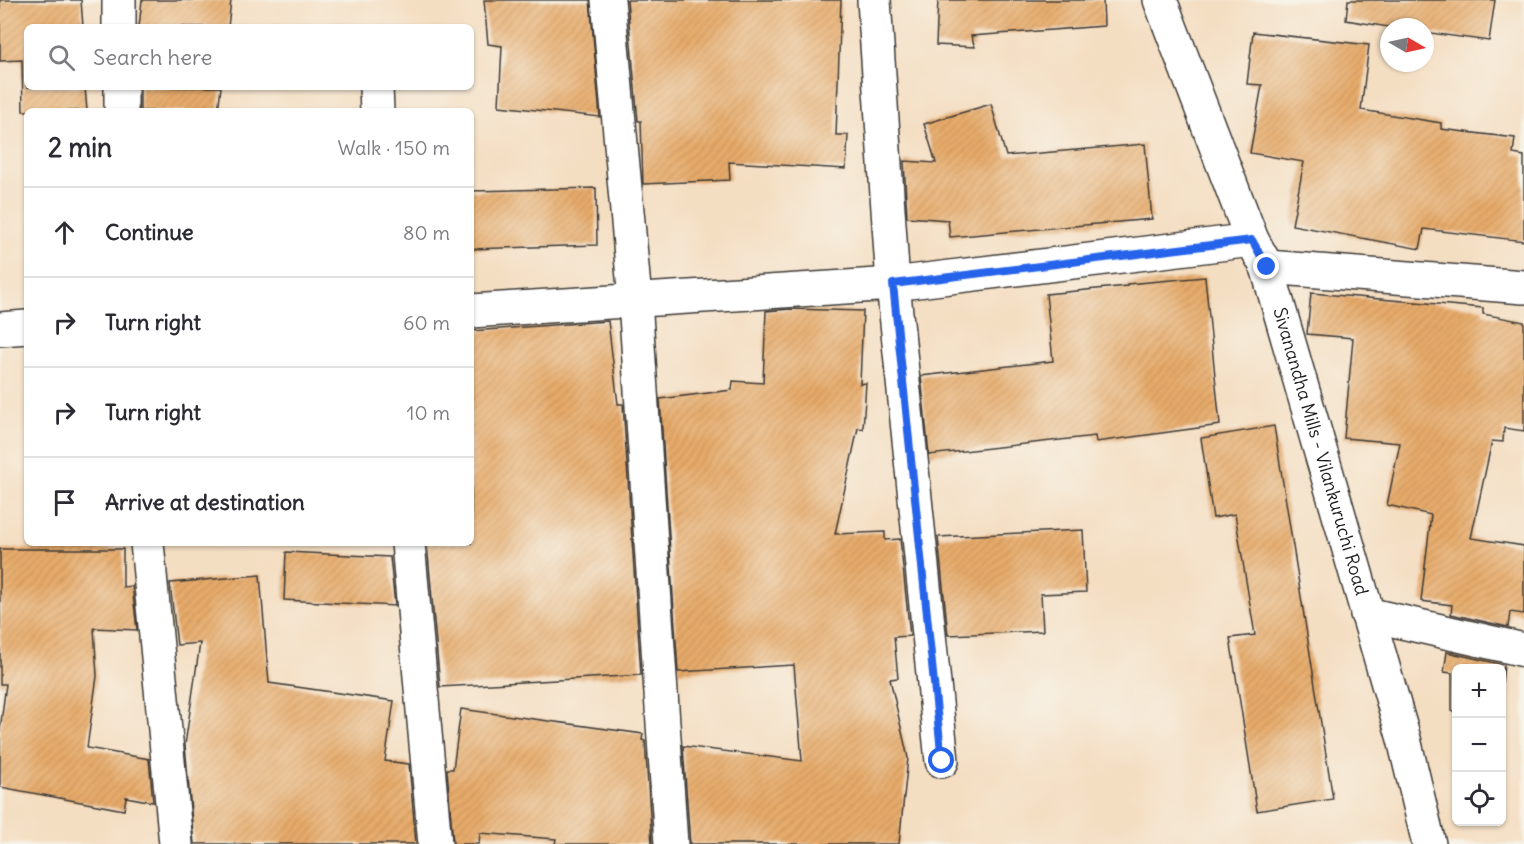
<!DOCTYPE html>
<html lang="en">
<head>
<meta charset="utf-8">
<style>
	:root { --surface:#fff; --page:#f7f7f7; --text:#2b2b33; --muted:#7c7c81; --line:#e1e1e2 }
	body { margin:0; font-family:Delius,sans-serif; background:var(--page); color:var(--text) }
	.controls { position:absolute; right:18px; bottom:18px; display:grid; overflow:hidden; border-radius:9px; box-shadow:0 2px 4px #0004 }
	.controls button { width:54px; height:54px; display:grid; place-items:center; padding:0; border:0; border-bottom:2px solid var(--line); background:var(--surface); color:var(--text); font:30px sans-serif }
	.compass { position:absolute; left:1380px; top:18px; width:54px; height:54px; border-radius:50%; background:var(--surface); box-shadow:0 2px 4px #0004; rotate:99deg }
	.stop { position:absolute; width:18px; height:18px; margin:-14px; border:4px solid #2563eb; border-radius:50%; background:#fff }
	.stop.end { background:#2563eb; border-color:#fff; box-shadow:0 2px 6px #0008 }
	.list { margin:0; padding:0; list-style:none }
	h2 { display:flex; justify-content:space-between; align-items:center; height:78px; margin:0; padding:0 24px; font-size:26px }
	h2 small { font-size:20px; font-weight:400; color:var(--muted) }
	.list li { display:grid; grid-template-columns:39px 1fr auto; gap:18px; align-items:center; box-sizing:border-box; height:90px; padding:0 24px; border-top:2px solid var(--line) }
	.list b { display:block; font-size:22px; white-space:nowrap }
	.list em { font-size:20px; font-style:normal; color:var(--muted) }
	.icon { flex:none; width:33px; height:33px; fill:none; stroke:currentColor; stroke-width:2; stroke-linecap:round; stroke-linejoin:round }
	.map { position:relative; flex:none; width:1524px; height:844px; overflow:hidden }
	.search { position:absolute; background:var(--surface); box-shadow:0 2px 4px #0004; left:24px; top:24px; width:450px; height:66px; display:flex; align-items:center; gap:15px; box-sizing:border-box; padding:0 21px; border-radius:9px; color:var(--muted); font-size:22px }
	.panel { position:absolute; background:var(--surface); box-shadow:0 2px 4px #0004; left:24px; top:108px; width:450px; height:438px; border-radius:9px }
	.map>svg:first-child { display:block }
	.building { fill:url(#building-hatch) }
	.lines { fill:none; stroke-linecap:round; stroke-linejoin:round }
	.minor-casing { stroke:#3c3935; stroke-width:36 }
	.major-casing { stroke:#3c3935; stroke-width:36 }
	.minor { stroke:#fff; stroke-width:33 }
	.major { stroke:#fff; stroke-width:33 }
	.route { stroke:#2563eb; stroke-width:8 }
	.labels { text-anchor:middle; stroke-width:6; stroke-linejoin:round; paint-order:stroke }
	.street-label { font-size:18px; fill:#1c1c1c; stroke:#f7f3e8 }
</style>
</head>
<body>
<div class="map">
<svg width="1524" height="844" viewBox="0 0 1524 844">
	<defs>
		<pattern id="building-hatch" width="6" height="6" patternUnits="userSpaceOnUse" patternTransform="scale(1.5)"><rect width="6" height="6" fill="#e7ab6a"/><path d="M-1 1l2-2M0 6l6-6M5 7l2-2" fill="none" stroke="#c6935b"/></pattern>
	</defs>
	<rect width="100%" height="100%" fill="#f7f3e8"/>
	<filter id="ink" filterUnits="userSpaceOnUse"><feTurbulence type="fractalNoise" baseFrequency=".0167" numOctaves="2"/><feDisplacementMap in="SourceGraphic" scale="12" xChannelSelector="R" yChannelSelector="G"/><feConvolveMatrix kernelMatrix="1 2 1 2 8 2 1 2 1" color-interpolation-filters="sRGB"/></filter>
	<filter id="wash" filterUnits="userSpaceOnUse"><feTurbulence type="fractalNoise" baseFrequency=".008" numOctaves="4" result="noise"/><feDisplacementMap in="SourceGraphic" scale="24" xChannelSelector="R" yChannelSelector="G"/><feGaussianBlur stdDeviation="1.35" result="paint"/><feColorMatrix in="noise" values="0 0 0 0 0 0 0 0 0 0 0 0 0 0 0 0 0 1.4 0 .05"/><feComposite in="paint" operator="in"/></filter>
	<g filter="url(#wash)">
		<rect width="100%" height="100%" fill="#f4dec2"/>
		<g id="blocks">
			<g class="building">
				<path d="M0 0H81L83 27H27V87H85L87 111H23L22 60 0 61Z"/>
				<path d="M142 0H231L228 27H139Z"/>
				<path d="M484 0H590L600 117 499 106 502 46 488 44Z"/>
				<path d="M627 0H841L836 135H848L846 169 729 162 730 180 643 184 641 121H638Z"/>
				<path d="M938 0H1103L1104 26 971 36 975 47 936 45Z"/>
				<path d="M1348 0H1495L1489 41 1431 33 1430 36 1425 35V27H1389L1388 32 1389 27 1346 20Z"/>
				<path d="M1253 32 1369 45 1361 110 1441 123V129L1515 138 1513 154 1524 156V241L1424 229 1420 249 1292 225 1304 162 1250 153 1262 85 1247 84Z"/>
				<path d="M140 87H221L218 111H140Z"/>
				<path d="M991 104 1006 156 1145 144 1152 219 950 237 948 220 907 217 904 161 936 163 924 124Z"/>
				<path d="M596 188 597 245 471 249V191Z"/>
				<path d="M1205 277 1220 425 1096 442 1095 436 929 455 921 376 1053 361 1046 294 1127 286V284Z"/>
				<path d="M1311 293 1483 308V314L1524 322V431L1504 428 1503 442 1492 441 1471 538 1524 546V614L1510 612 1508 627 1451 614 1452 605 1421 601 1431 515 1387 505 1400 443 1344 438 1353 338 1307 334Z"/>
				<path d="M791 309 863 311 860 384 866 383 863 429 858 428 835 534 885 532V540L900 539 910 636 894 637 898 678 890 679 908 758 899 844H690L683 746 802 761 794 665 678 672 660 399 732 390 733 381 763 383 766 311Z"/>
				<path d="M608 321 618 404H623L641 675 440 687 427 543H471V331Z"/>
				<path d="M1274 426 1333 799 1257 811 1230 638 1255 635 1235 514 1213 518 1201 438Z"/>
				<path d="M1083 530 1086 592 1041 594 1043 631 948 635 938 537Z"/>
				<path d="M0 549H123V587L132 586 137 630 94 628 97 676 87 748 149 759 153 802 126 797 124 810 0 787V730L6 684H0Z"/>
				<path d="M286 552 390 557 395 606 284 600Z"/>
				<path d="M260 575 269 683 394 701 385 761 409 764 416 844H194L185 745 200 643 177 645 170 583Z"/>
				<path d="M1447 652 1504 665 1502 683V669H1456V711H1452V673L1444 672Z"/>
				<path d="M461 709 643 734 642 740 645 741 652 844H555L556 839 480 833 479 844H453L447 769H453Z"/>
			</g>
		</g>
	</g>
	<g filter="url(#ink)">
		<use href="#blocks" fill-opacity="0" stroke="#3c3935" stroke-width="1.5"/>
		<g class="lines">
			<defs>
				<g id="minor">
					<path d="M119 0V27"/>
					<path d="M608 0 635 300 671 844"/>
					<path d="M874 0 893 284 942 761"/>
					<path d="M121 87V111"/>
					<path d="M376 87 377 111"/>
					<path d="M1267 267 1524 287"/>
					<path d="M471 311 893 284 1252 240"/>
					<path d="M0 329 27 327"/>
					<path d="M147 543 176 844"/>
					<path d="M408 543 435 844"/>
					<path d="M1367 614 1524 650"/>
				</g>
				<g id="major">
					<path id="s1" d="M1160 0 1252 240 1267 267 1404 739 1429 844"/>
				</g>
			</defs>
			<use href="#minor" class="minor-casing"/>
			<use href="#major" class="major-casing"/>
			<use href="#minor" class="minor"/>
			<use href="#major" class="major"/>
		</g>
	</g>
	<g class="lines" filter="url(#ink)">
		<path class="route" d="M942 761 893 284 1252 240 1267 267"/>
	</g>
	<g class="labels">
		<g class="street-label">
			<text dy="6" stroke="none"><textPath href="#s1" startOffset="480">Sivanandha Mills - Vilankuruchi Road</textPath></text>
		</g>
	</g>
</svg>
<div class="controls">
<button>+</button>
<button>−</button>
<button><svg class="icon" aria-label="locate" viewBox="0 0 24 24"><circle cx="12" cy="12" r="6"/><path d="M12 2v4M12 18v4M2 12h4M18 12h4"/></svg></button>
</div>
<svg class="compass" viewBox="-18 -18 36 36"><path d="M0-13l5 13h-10z" fill="#e53935"/><path d="M0 13l5-13h-10z" fill="#7c7c81"/></svg>
<div class="stop" style="left:942px;top:761px"></div>
<div class="stop end" style="left:1267px;top:267px"></div>
<div class="search"><svg class="icon" aria-label="search" viewBox="0 0 24 24"><circle cx="10" cy="10" r="6"/><path d="M15 15l6 6"/></svg>Search here</div>
<section class="panel">
<h2>2 min<small>Walk · 150 m</small></h2>
<ul class="list">
<li><svg class="icon" aria-label="ahead" viewBox="0 0 24 24"><path d="M12 20V5M6 11l6-6 6 6"/></svg><div><b>Continue</b></div><em>80 m</em></li>
<li><svg class="icon" aria-label="right" viewBox="0 0 24 24"><path d="M7 20v-9h11M14 6l5 5-5 5"/></svg><div><b>Turn right</b></div><em>60 m</em></li>
<li><svg class="icon" aria-label="right" viewBox="0 0 24 24"><path d="M7 20v-9h11M14 6l5 5-5 5"/></svg><div><b>Turn right</b></div><em>10 m</em></li>
<li><svg class="icon" aria-label="arrive" viewBox="0 0 24 24"><path d="M6 21V4h12l-3 4 3 4H6"/></svg><div><b>Arrive at destination</b></div></li>
</ul>
</section>
</div>
</body>
</html>
